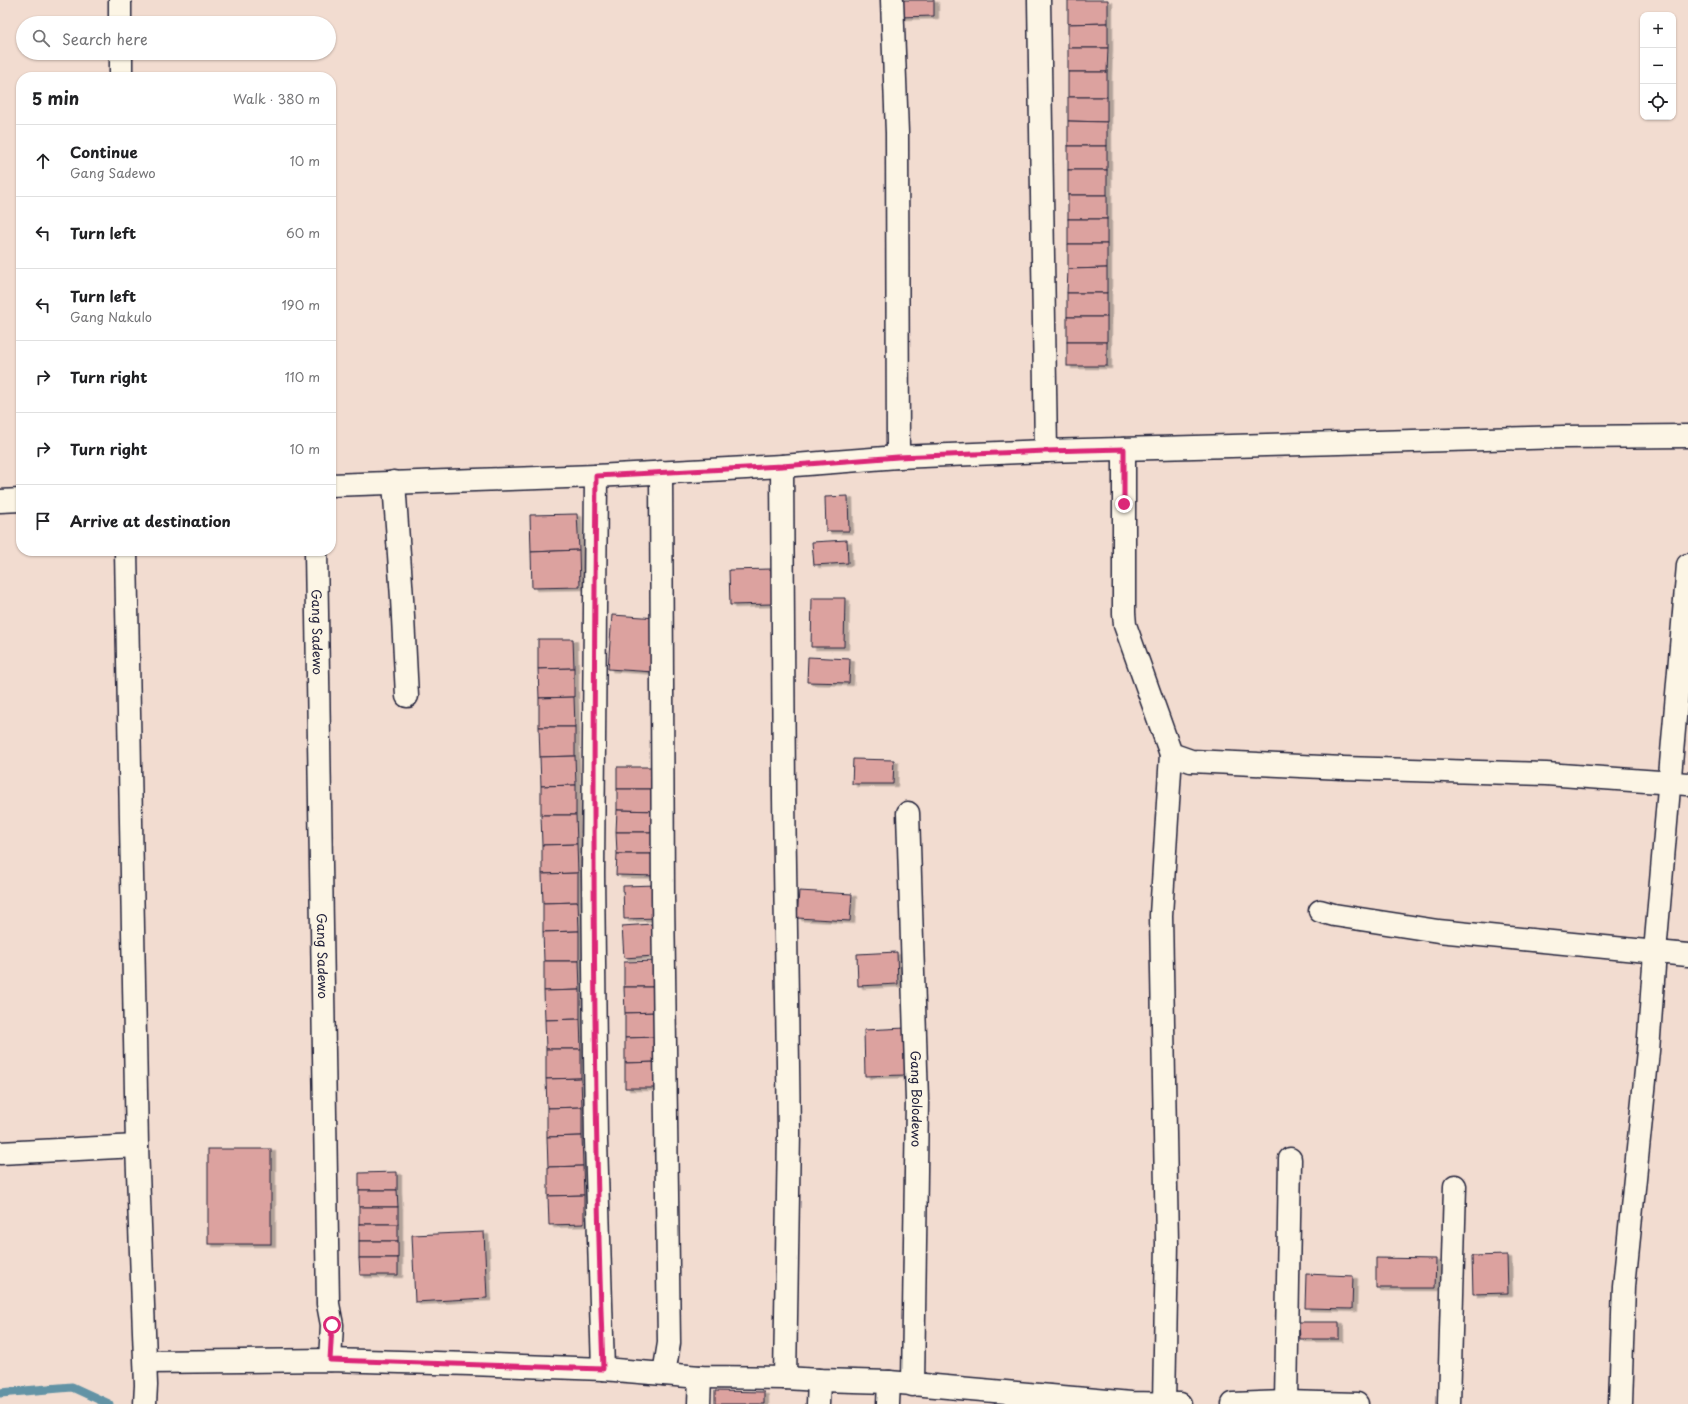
<!DOCTYPE html>
<html lang="en">
<head>
<meta charset="utf-8">
<style>
	:root { --surface:#fff; --page:#f6f6f6; --text:#202124; --muted:#757577; --line:#e0e0e0 }
	body { margin:0; font-family:"Playpen Sans",sans-serif; background:var(--page); color:var(--text) }
	.controls { position:absolute; right:12px; top:12px; display:grid; overflow:hidden; border-radius:8px; box-shadow:0 1px 3px #0004 }
	.controls button { width:36px; height:36px; display:grid; place-items:center; padding:0; border:0; border-bottom:1px solid var(--line); background:var(--surface); color:var(--text); font:20px sans-serif }
	.stop { position:absolute; width:12px; height:12px; margin:-9px; border:3px solid #db2777; border-radius:50%; background:#fff }
	.stop.end { background:#db2777; border-color:#fff; box-shadow:0 1px 4px #0008 }
	.list { margin:0; padding:0; list-style:none }
	h2 { display:flex; justify-content:space-between; align-items:center; height:52px; margin:0; padding:0 16px; font-size:17px }
	h2 small { font-size:13px; font-weight:400; color:var(--muted) }
	.list li { display:grid; grid-template-columns:26px 1fr auto; gap:12px; align-items:center; box-sizing:border-box; height:72px; padding:0 16px; border-top:1px solid var(--line) }
	.list b { display:block; font-size:15px; white-space:nowrap }
	.list p { margin:0; font-size:13px; white-space:nowrap; color:var(--muted) }
	.list em { font-size:13px; font-style:normal; color:var(--muted) }
	.icon { flex:none; width:22px; height:22px; fill:none; stroke:currentColor; stroke-width:2; stroke-linecap:round; stroke-linejoin:round }
	.map { position:relative; flex:none; width:1688px; height:1404px; overflow:hidden }
	.search { position:absolute; background:var(--surface); box-shadow:0 1px 3px #0004; left:16px; top:16px; width:320px; height:44px; display:flex; align-items:center; gap:10px; box-sizing:border-box; padding:0 14px; border-radius:22px; color:var(--muted); font-size:15px }
	.panel { position:absolute; background:var(--surface); box-shadow:0 1px 3px #0004; left:16px; top:72px; width:320px; height:484px; border-radius:16px }
	.map>svg:first-child { display:block }
	.lines { fill:none; stroke-linecap:round; stroke-linejoin:round }
	.stream { stroke:#6393a5; stroke-width:9 }
	.building { fill:#dca29f; stroke:#22223b; filter:url(#shadow) }
	.minor-casing { stroke:#22223b; stroke-width:25 }
	.minor { stroke:#fcf5e5; stroke-width:22 }
	.route { stroke:#db2777; stroke-width:5 }
	.labels { text-anchor:middle; stroke-width:3; stroke-linejoin:round; paint-order:stroke }
	.street-label { font-size:13px; fill:#22223b; stroke:#fcf5e5 }
</style>
</head>
<body>
<div class="map">
<svg width="1688" height="1404" viewBox="0 0 1688 1404">
	<defs>
		<filter id="shadow"><feDropShadow dx="4.5" dy="2.5" stdDeviation="0" flood-color="#0004"/></filter>
	</defs>
	<rect width="100%" height="100%" fill="#f2dcd0"/>
	<filter id="ink" filterUnits="userSpaceOnUse"><feTurbulence type="fractalNoise" baseFrequency=".025" numOctaves="2"/><feDisplacementMap in="SourceGraphic" scale="8" xChannelSelector="R" yChannelSelector="G"/><feConvolveMatrix kernelMatrix="1 2 1 2 8 2 1 2 1" color-interpolation-filters="sRGB"/></filter>
	<g filter="url(#ink)">
		<g class="lines">
			<path class="stream" d="M0 1393 72 1387 109 1404"/>
		</g>
		<g class="building">
			<path d="M899 0H934V16L899 17Z"/>
			<path d="M1068 0H1108V23L1068 24Z"/>
			<path d="M1108 23V48H1068V24Z"/>
			<path d="M1068 48H1108L1107 72H1068Z"/>
			<rect x="1068" y="72" width="39" height="25"/>
			<path d="M1068 97H1107V122L1068 121Z"/>
			<path d="M1068 121 1107 122V146H1068Z"/>
			<rect x="1068" y="146" width="39" height="24"/>
			<rect x="1068" y="170" width="39" height="25"/>
			<rect x="1068" y="195" width="39" height="24"/>
			<rect x="1068" y="219" width="39" height="25"/>
			<path d="M1068 244H1107V268L1068 269Z"/>
			<path d="M1107 268V293H1067L1068 269Z"/>
			<rect x="1067" y="293" width="40" height="24"/>
			<rect x="1067" y="317" width="40" height="25"/>
			<rect x="1067" y="342" width="40" height="24"/>
			<path d="M848 496 849 531H826L825 497Z"/>
			<path d="M577 514 579 550 531 552 530 515Z"/>
			<path d="M847 540 848 563 814 565 812 542Z"/>
			<path d="M579 550 580 587 532 588 531 552Z"/>
			<path d="M771 569 772 604 730 605 729 570Z"/>
			<path d="M812 598H845L844 647H811Z"/>
			<path d="M612 615 658 618 654 672 608 669Z"/>
			<path d="M538 639H573L574 668 538 669Z"/>
			<path d="M808 657 850 659 849 683 807 682Z"/>
			<path d="M574 668V697L539 698 538 669Z"/>
			<path d="M574 697 575 727H539V698Z"/>
			<path d="M539 727H575V756L540 757Z"/>
			<path d="M575 756 576 785 541 786 540 757Z"/>
			<path d="M853 759 894 760 893 784H852Z"/>
			<path d="M617 767H659L658 789H617Z"/>
			<path d="M576 785V815H541V786Z"/>
			<path d="M617 789H658V811L617 810Z"/>
			<path d="M617 810 658 811V832H616Z"/>
			<path d="M541 815H576L577 844 542 845Z"/>
			<path d="M616 832H658V854H617Z"/>
			<path d="M577 844 578 873 542 874V845Z"/>
			<path d="M617 854H658V876L616 875Z"/>
			<path d="M578 873V902L543 903 542 874Z"/>
			<path d="M657 885 658 918 624 919 623 886Z"/>
			<path d="M799 891 852 894 850 921 797 918Z"/>
			<path d="M578 902 579 931 543 932V903Z"/>
			<path d="M652 924 654 956 624 958 622 926Z"/>
			<path d="M579 931V961H544L543 932Z"/>
			<path d="M897 952 898 984 858 986 857 954Z"/>
			<path d="M544 961H579L580 990 544 991Z"/>
			<path d="M658 961V987H624V962Z"/>
			<path d="M624 987H658V1012L625 1013Z"/>
			<path d="M580 990V1019L545 1020 544 991Z"/>
			<path d="M658 1012V1037L625 1038V1013Z"/>
			<path d="M580 1019 581 1049H546L545 1020Z"/>
			<path d="M906 1028 907 1075 865 1076 864 1030Z"/>
			<path d="M658 1037V1062L625 1063V1038Z"/>
			<path d="M546 1049H581V1078L546 1079Z"/>
			<path d="M658 1062 659 1088H625V1063Z"/>
			<path d="M581 1078 582 1107 547 1108 546 1079Z"/>
			<path d="M582 1107V1136L547 1137V1108Z"/>
			<path d="M582 1136 583 1166 548 1167 547 1137Z"/>
			<rect x="208" y="1149" width="63" height="95"/>
			<path d="M583 1166 584 1195 548 1196V1167Z"/>
			<path d="M397 1172V1190H359V1173Z"/>
			<path d="M359 1190H397L398 1207H359Z"/>
			<path d="M584 1195V1224L549 1225 548 1196Z"/>
			<rect x="359" y="1207" width="39" height="17"/>
			<rect x="359" y="1224" width="39" height="17"/>
			<path d="M484 1232 487 1298 415 1302 412 1235Z"/>
			<rect x="359" y="1241" width="39" height="17"/>
			<path d="M1507 1255 1508 1293 1473 1294 1472 1256Z"/>
			<path d="M359 1258H398V1275H360Z"/>
			<path d="M1376 1258 1436 1259 1435 1288H1376Z"/>
			<path d="M1306 1274 1353 1276 1352 1309 1305 1308Z"/>
			<path d="M1299 1322H1339V1339H1300Z"/>
			<path d="M715 1391 764 1392V1404H715Z"/>
		</g>
		<g class="lines">
			<defs>
				<g id="minor">
					<path d="M120 0V23"/>
					<path d="M892 0 897 133 898 457"/>
					<path d="M1039 0 1046 451"/>
					<path d="M121 53V77"/>
					<path d="M1124 449V613L1125 625 1171 754 1191 761 1343 768 1546 774 1688 784"/>
					<path d="M782 466 784 798 789 1133 785 1378"/>
					<path d="M661 472 663 898 669 1343 664 1374"/>
					<path d="M596 476 593 873 596 1141 603 1369"/>
					<path d="M394 482 402 598 407 696"/>
					<path d="M331 485 596 476 782 466 898 457 1046 451 1563 437 1688 436"/>
					<path d="M0 501 21 500"/>
					<path d="M126 551 137 1146 146 1385 145 1404"/>
					<path id="s1" d="M316 551 328 1304 332 1325 330 1360"/>
					<path id="s2" d="M908 813 917 1100 913 1385"/>
					<path d="M1320 911 1334 915 1438 931 1688 955"/>
					<path d="M0 1153 137 1146"/>
					<path d="M146 1362 330 1360 470 1364 603 1369 700 1377 785 1378 819 1380 889 1382 1131 1403 1180 1404"/>
					<path d="M1286 1402 1290 1159"/>
					<path d="M1164 1403 1167 1243 1161 915 1171 754"/>
					<path d="M699 1404 700 1377"/>
					<path d="M818 1404 819 1380"/>
					<path d="M888 1404 889 1382"/>
					<path d="M1233 1404 1286 1402 1357 1404"/>
					<path d="M1449 1404 1455 1186"/>
					<path d="M1620 1404 1624 1286 1648 1051 1655 952 1688 565"/>
				</g>
			</defs>
			<use href="#minor" class="minor-casing"/>
			<use href="#minor" class="minor"/>
		</g>
	</g>
	<g class="lines" filter="url(#ink)">
		<path class="route" d="M332 1325 330 1360 603 1369C592 1071 593 773 596 476L782 466 898 457 1046 451 1124 449V504"/>
	</g>
	<g class="labels">
		<g class="street-label">
			<text dy="5" stroke="none"><textPath href="#s1" startOffset="81">Gang Sadewo</textPath></text>
			<text dy="5" stroke="none"><textPath href="#s1" startOffset="405">Gang Sadewo</textPath></text>
			<text dy="5" stroke="none"><textPath href="#s2" startOffset="286">Gang Bolodewo</textPath></text>
		</g>
	</g>
</svg>
<div class="controls">
<button>+</button>
<button>−</button>
<button><svg class="icon" aria-label="locate" viewBox="0 0 24 24"><circle cx="12" cy="12" r="6"/><path d="M12 2v4M12 18v4M2 12h4M18 12h4"/></svg></button>
</div>
<div class="stop" style="left:332px;top:1325px"></div>
<div class="stop end" style="left:1124px;top:504px"></div>
<div class="search"><svg class="icon" aria-label="search" viewBox="0 0 24 24"><circle cx="10" cy="10" r="6"/><path d="M15 15l6 6"/></svg>Search here</div>
<section class="panel">
<h2>5 min<small>Walk · 380 m</small></h2>
<ul class="list">
<li><svg class="icon" aria-label="ahead" viewBox="0 0 24 24"><path d="M12 20V5M6 11l6-6 6 6"/></svg><div><b>Continue</b><p>Gang Sadewo</p></div><em>10 m</em></li>
<li><svg class="icon" aria-label="left" viewBox="0 0 24 24"><path d="M17 20v-9H6M10 6l-5 5 5 5"/></svg><div><b>Turn left</b></div><em>60 m</em></li>
<li><svg class="icon" aria-label="left" viewBox="0 0 24 24"><path d="M17 20v-9H6M10 6l-5 5 5 5"/></svg><div><b>Turn left</b><p>Gang Nakulo</p></div><em>190 m</em></li>
<li><svg class="icon" aria-label="right" viewBox="0 0 24 24"><path d="M7 20v-9h11M14 6l5 5-5 5"/></svg><div><b>Turn right</b></div><em>110 m</em></li>
<li><svg class="icon" aria-label="right" viewBox="0 0 24 24"><path d="M7 20v-9h11M14 6l5 5-5 5"/></svg><div><b>Turn right</b></div><em>10 m</em></li>
<li><svg class="icon" aria-label="arrive" viewBox="0 0 24 24"><path d="M6 21V4h12l-3 4 3 4H6"/></svg><div><b>Arrive at destination</b></div></li>
</ul>
</section>
</div>
</body>
</html>
